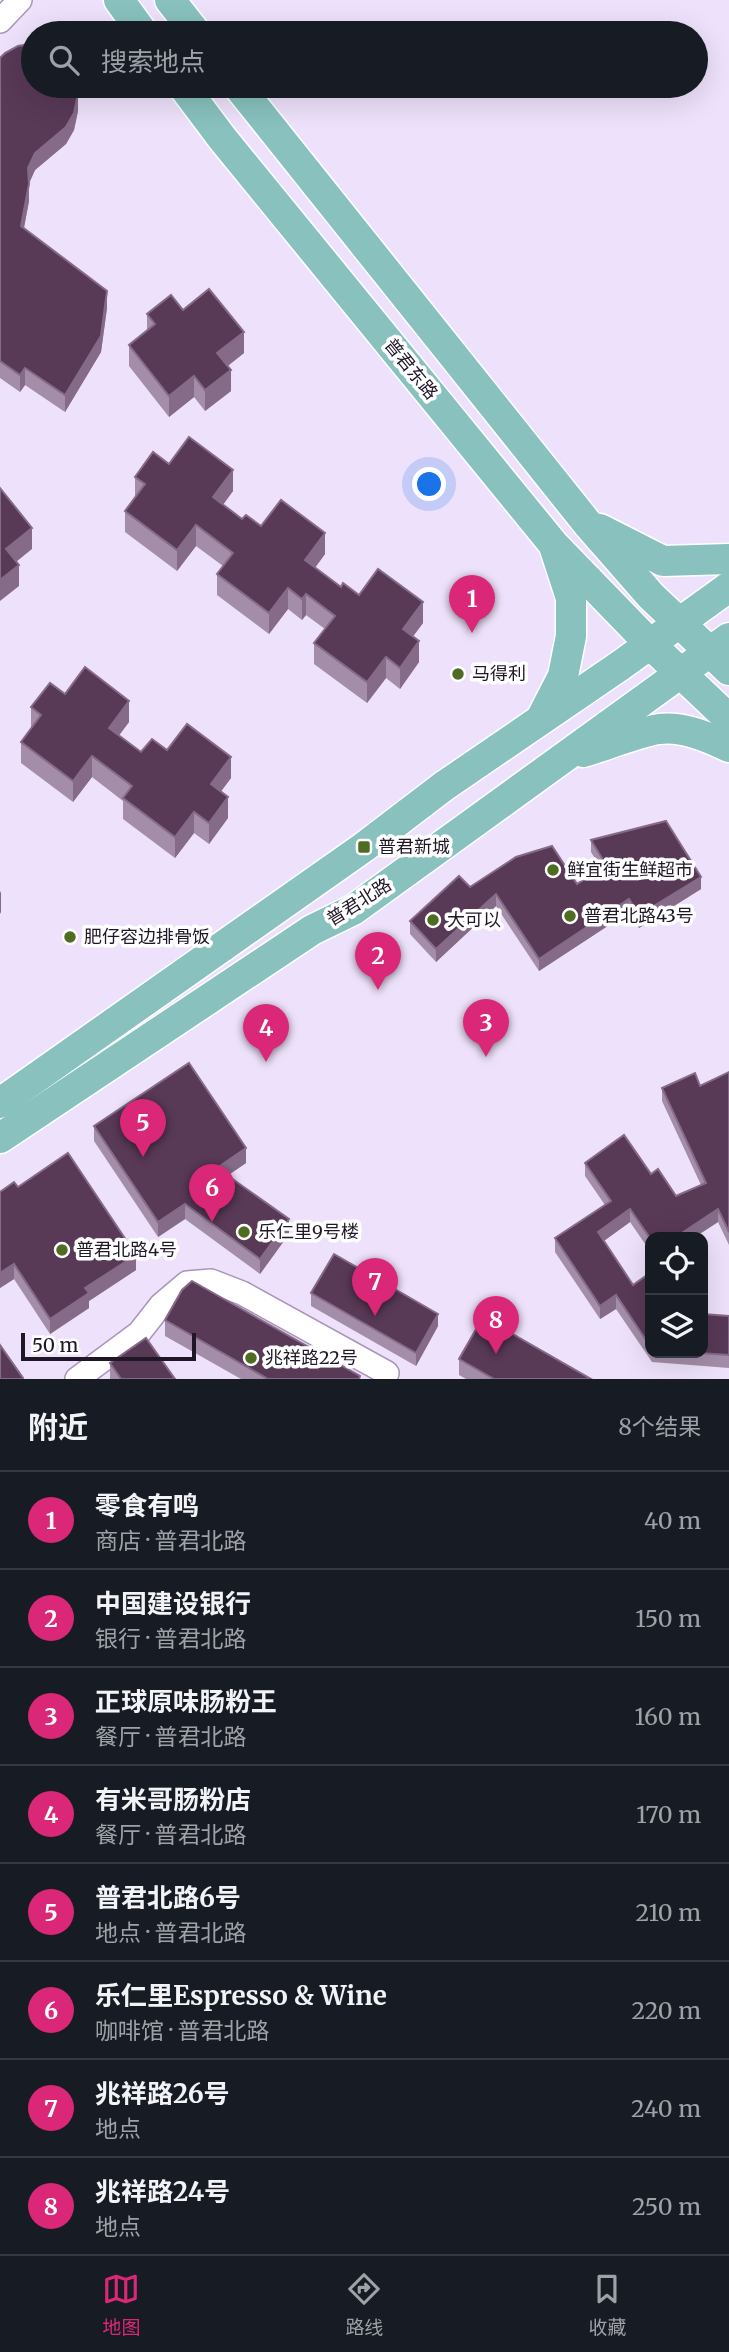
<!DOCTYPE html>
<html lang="zh">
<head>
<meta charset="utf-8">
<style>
	:root { --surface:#171b24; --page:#20242c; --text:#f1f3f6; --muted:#9ea1a6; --line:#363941; --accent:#db2777 }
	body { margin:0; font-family:Merriweather,"Noto Sans SC",serif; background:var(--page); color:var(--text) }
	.controls { position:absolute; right:21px; bottom:21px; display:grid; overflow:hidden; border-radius:14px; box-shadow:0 7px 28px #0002 }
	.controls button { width:63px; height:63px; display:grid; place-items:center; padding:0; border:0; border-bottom:2px solid var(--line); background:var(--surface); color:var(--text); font:35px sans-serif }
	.scale { position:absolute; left:21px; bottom:18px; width:175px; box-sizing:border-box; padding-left:7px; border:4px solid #1f1626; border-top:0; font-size:19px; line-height:24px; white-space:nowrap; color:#1f1626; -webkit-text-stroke:5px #fff; paint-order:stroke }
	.you { position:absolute; left:430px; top:485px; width:24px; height:24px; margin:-18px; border:5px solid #fff; border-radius:50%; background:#1a73e8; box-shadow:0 0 0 10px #1a73e833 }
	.badge { display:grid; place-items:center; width:46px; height:46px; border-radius:50%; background:var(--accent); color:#fff; font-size:23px; font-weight:700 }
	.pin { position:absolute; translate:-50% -58px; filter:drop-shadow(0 2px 4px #0008) }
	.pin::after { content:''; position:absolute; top:37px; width:24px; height:21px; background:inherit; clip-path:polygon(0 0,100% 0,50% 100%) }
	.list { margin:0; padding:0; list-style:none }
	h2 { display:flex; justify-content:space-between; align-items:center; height:91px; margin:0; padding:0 28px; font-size:30px }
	h2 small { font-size:23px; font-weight:400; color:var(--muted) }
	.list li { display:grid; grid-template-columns:46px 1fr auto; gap:21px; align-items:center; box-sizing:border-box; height:98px; padding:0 28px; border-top:2px solid var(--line) }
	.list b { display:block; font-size:26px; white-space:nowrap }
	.list p { margin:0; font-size:23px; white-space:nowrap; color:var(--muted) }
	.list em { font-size:23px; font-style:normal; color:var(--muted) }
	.icon { flex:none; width:38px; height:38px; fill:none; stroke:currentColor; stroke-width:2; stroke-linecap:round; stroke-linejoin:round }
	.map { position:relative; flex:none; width:729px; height:1379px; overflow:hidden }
	.search { position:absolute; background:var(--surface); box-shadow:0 7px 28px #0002; left:21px; right:21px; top:21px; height:77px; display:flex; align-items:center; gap:18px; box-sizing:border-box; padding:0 24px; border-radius:38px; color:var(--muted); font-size:26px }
	.sheet { height:875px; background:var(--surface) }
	nav { display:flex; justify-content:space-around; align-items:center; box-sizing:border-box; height:98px; border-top:2px solid var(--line); background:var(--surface); font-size:19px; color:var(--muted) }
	nav a { display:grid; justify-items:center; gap:4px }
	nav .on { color:var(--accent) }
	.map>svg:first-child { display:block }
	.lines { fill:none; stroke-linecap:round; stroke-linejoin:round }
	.minor-casing { stroke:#aa94bc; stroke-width:26 }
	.major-casing { stroke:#fff; stroke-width:33 }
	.minor { stroke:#fff; stroke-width:23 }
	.major { stroke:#88c1be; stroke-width:30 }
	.wall { fill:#a38da8 }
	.shaded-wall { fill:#856b88 }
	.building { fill:#583956; stroke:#856b88; stroke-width:2 }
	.poi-dot { fill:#4e6d23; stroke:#fff; stroke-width:2.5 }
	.labels { text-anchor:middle; stroke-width:7; stroke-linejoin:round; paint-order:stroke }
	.street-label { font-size:18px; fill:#1f1626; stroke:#fff }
	.poi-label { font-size:18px; fill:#1f1626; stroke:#fff; text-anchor:start }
</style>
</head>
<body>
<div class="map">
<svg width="729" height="1379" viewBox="0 0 729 1379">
	<rect width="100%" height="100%" fill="#eee1fb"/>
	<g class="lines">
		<defs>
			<g id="minor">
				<path d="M0 21 20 0"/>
				<path d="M77 1379 139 1333 161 1305 187 1283 211 1281 242 1293 387 1373 385 1379"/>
			</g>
			<g id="major">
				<path d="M119 0 143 33"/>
				<path d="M170 0 196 33"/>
				<path d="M183 86 222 138 554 545 650 644 729 719"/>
				<path d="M238 86 587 523 651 596 729 670"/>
				<path d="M600 529 663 561 729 559"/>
				<path d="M543 715 563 676 571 636V598L555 549"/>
				<path d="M583 752C604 746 639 732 659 729 683 726 708 737 729 747"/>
				<path d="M0 1103 364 847 444 786 621 665 729 587"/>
				<path d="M0 1138 312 930 353 910 729 638"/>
			</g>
		</defs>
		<use href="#minor" class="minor-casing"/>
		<use href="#major" class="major-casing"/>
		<use href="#minor" class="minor"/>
		<use href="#major" class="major"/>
	</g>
	<g class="wall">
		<path d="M0 58 78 111 74 130 66 144 35 170 29 184V201L24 228 107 308 101 352 65 412 25 385 20 392 0 378Z"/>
		<path d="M147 314 244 353 228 366 231 391 205 411 194 397 169 417 129 366V345L147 330Z"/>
		<path d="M169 464 233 491 223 505 242 519 325 554 315 568 341 587 423 623 413 636 419 662 400 689 386 678 367 703 314 664V643L325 629 306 615 302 620 288 609 269 634 217 595V574L223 566 196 546 177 571 125 532V511L135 497V477Z"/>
		<path d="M65 694 129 722 119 735 141 752 167 750 231 778 221 791 228 818 209 844 194 833 175 858 123 819V801L92 777 73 802 21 763V742L31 728V707Z"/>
		<path d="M591 840 701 889 639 928 629 912 539 971 496 906 436 962 410 934V921L470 887 577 884 601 868 591 852Z"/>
		<path d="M729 1072V1245L718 1222 695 1237H650V1251L630 1222 604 1241 633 1285 650 1273V1353H703L729 1316V1368L652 1362 616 1309 600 1319 555 1252V1238L605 1205 585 1176V1163L651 1174 676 1196 701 1185 662 1101V1088L700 1086Z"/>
		<path d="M94 1126 246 1163 228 1175 289 1234 260 1274 185 1219 158 1237 94 1141Z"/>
		<path d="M18 1187 136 1270 89 1301V1308L50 1334 14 1279 0 1288Z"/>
		<path d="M311 1293 438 1326 416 1366 311 1306Z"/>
		<path d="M165 1320 360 1379H241L165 1336Z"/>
		<path d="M459 1359 591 1379H466L459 1375Z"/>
		<path d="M110 1363 175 1379H110Z"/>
	</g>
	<g class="shaded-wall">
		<path d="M78 94V111L74 130 66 144 35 170 28 185V168L35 153Z"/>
		<path d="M29 184V201L21 243V226Z"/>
		<path d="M107 291V308L101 352 65 412V395Z"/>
		<path d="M244 332V353L217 374V353Z"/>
		<path d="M25 368V385L20 392V375Z"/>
		<path d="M231 370V391L205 411V390Z"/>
		<path d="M194 376V397L169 417V396Z"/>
		<path d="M233 470V491L213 518V497Z"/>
		<path d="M196 525V546L177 571V550Z"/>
		<path d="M32 528V549L6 570V549Z"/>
		<path d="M325 533V554L305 581V560Z"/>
		<path d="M19 565V586L0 601V580Z"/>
		<path d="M288 588V609L269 634V613Z"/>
		<path d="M306 594V615L302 620V599Z"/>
		<path d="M423 602V623L403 650V629Z"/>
		<path d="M419 641V662L400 689V668Z"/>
		<path d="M386 657V678L367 703V682Z"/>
		<path d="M129 701V722L109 749V728Z"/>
		<path d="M92 756V777L73 802V781Z"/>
		<path d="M231 757V778L211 805V784Z"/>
		<path d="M228 797V818L209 844V823Z"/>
		<path d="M194 812V833L175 858V837Z"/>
		<path d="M701 877V889L639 928V915Z"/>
		<path d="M1 891V912L0 914V893Z"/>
		<path d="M496 894V906L436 962V949Z"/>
		<path d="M629 899V912L539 971V959Z"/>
		<path d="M246 1148V1163L217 1183V1168Z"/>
		<path d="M185 1204V1219L158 1237V1222Z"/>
		<path d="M630 1209V1222L598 1245V1232Z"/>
		<path d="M718 1209V1222L695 1237H676Z"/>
		<path d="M289 1219V1234L260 1274V1259Z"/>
		<path d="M136 1255V1270L89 1301V1308L50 1334V1319L85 1288Z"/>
		<path d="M14 1264V1279L0 1288V1273Z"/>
		<path d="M616 1295V1309L600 1319V1306Z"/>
		<path d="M438 1314V1326L416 1366V1353Z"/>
	</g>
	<g class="building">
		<path d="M30 44 33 45V86H77L78 94 74 113 66 127 35 153 28 168 29 184 21 226 107 291 101 336 65 395 25 368 20 375 0 361V58L5 53 18 46Z"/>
		<path d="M209 289 244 332 217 353 231 370 205 390 194 376 169 396 129 345 155 324 147 314 171 295 183 310Z"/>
		<path d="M189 437 233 470 213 497 242 519 246 515 261 526 281 500 325 533 305 560 341 587 343 583 359 595 378 569 423 602 403 629 419 641 400 668 386 657 367 682 314 643 335 616 306 594 302 599 288 588 269 613 217 574 233 553 196 525 177 550 125 511 145 484 135 477 153 452 169 464Z"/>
		<path d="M0 488 32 528 6 549 19 565 0 580Z"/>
		<path d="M85 667 129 701 109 728 141 752 152 739 167 750 187 724 231 757 211 784 228 797 209 823 194 812 175 837 123 798 132 786 92 756 73 781 21 742 41 715 31 707 50 683 65 694Z"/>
		<path d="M666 821 701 877 639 915 629 899 539 959 496 894 436 949 410 921 459 876 470 887 516 857 552 846 577 884 606 865 591 840Z"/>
		<path d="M189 1063 246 1148 217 1168 289 1219 260 1259 185 1204 158 1222 94 1126Z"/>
		<path d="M729 1072V1232L718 1209 676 1237H650V1238L630 1209 598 1232 633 1285 650 1273V1346L616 1295 600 1306 555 1238 611 1201 585 1163 624 1135 651 1174 658 1169 676 1196 706 1183 662 1088 695 1073 700 1086Z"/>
		<path d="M68 1153 136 1255 85 1288 89 1293 50 1319 14 1264 0 1273V1192L14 1182 18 1187Z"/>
		<path d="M334 1254 438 1314 416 1353 311 1293Z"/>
		<path d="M192 1281 360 1376 359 1379H268L165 1320 182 1290Z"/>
		<path d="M703 1314 729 1316V1355L699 1353H703Z"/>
		<path d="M483 1317 591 1379H494L459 1359Z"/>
		<path d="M146 1338 175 1379H121L110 1363Z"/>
		<path d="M0 1345 23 1378 22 1379H0Z"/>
	</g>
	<g class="poi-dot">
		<circle cx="458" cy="674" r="7"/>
		<rect x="357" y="840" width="14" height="14" rx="3.5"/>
		<circle cx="553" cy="870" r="7"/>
		<circle cx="570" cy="916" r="7"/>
		<circle cx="433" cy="920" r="7"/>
		<circle cx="70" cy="937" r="7"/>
		<circle cx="244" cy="1232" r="7"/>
		<circle cx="62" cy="1250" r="7"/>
		<circle cx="251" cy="1358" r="7"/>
	</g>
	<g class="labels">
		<g class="street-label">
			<text transform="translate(411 369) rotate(51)" y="6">普君东路</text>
			<text transform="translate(359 902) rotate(-32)" y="6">普君北路</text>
		</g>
		<g class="poi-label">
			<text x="472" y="680">马得利</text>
			<text x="378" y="853">普君新城</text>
			<text x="567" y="876">鲜宜街生鲜超市</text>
			<text x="584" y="922">普君北路43号</text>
			<text x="447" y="926">大可以</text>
			<text x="84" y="943">肥仔容边排骨饭</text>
			<text x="258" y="1238">乐仁里9号楼</text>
			<text x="76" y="1256">普君北路4号</text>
			<text x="265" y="1364">兆祥路22号</text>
		</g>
	</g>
</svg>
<div class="controls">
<button><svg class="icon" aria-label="locate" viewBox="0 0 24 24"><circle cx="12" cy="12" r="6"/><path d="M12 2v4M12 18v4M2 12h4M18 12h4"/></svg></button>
<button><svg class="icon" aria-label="layers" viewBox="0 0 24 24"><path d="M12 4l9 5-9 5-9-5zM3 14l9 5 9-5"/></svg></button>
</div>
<div class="scale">50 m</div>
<div class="you"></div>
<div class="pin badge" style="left:472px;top:633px">1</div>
<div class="pin badge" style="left:378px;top:990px">2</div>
<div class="pin badge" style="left:486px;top:1057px">3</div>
<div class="pin badge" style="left:266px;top:1062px">4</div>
<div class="pin badge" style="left:143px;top:1157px">5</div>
<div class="pin badge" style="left:212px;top:1222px">6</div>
<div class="pin badge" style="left:375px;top:1316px">7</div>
<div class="pin badge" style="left:496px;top:1354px">8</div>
<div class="search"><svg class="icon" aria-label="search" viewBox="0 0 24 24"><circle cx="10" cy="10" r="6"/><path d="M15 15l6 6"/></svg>搜索地点</div>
</div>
<section class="sheet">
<h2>附近<small>8个结果</small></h2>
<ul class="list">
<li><span class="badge">1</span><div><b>零食有鸣</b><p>商店 · 普君北路</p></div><em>40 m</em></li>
<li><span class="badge">2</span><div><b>中国建设银行</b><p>银行 · 普君北路</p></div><em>150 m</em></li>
<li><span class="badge">3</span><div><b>正球原味肠粉王</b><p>餐厅 · 普君北路</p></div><em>160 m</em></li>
<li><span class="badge">4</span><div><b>有米哥肠粉店</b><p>餐厅 · 普君北路</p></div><em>170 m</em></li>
<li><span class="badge">5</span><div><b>普君北路6号</b><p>地点 · 普君北路</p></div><em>210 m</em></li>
<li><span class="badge">6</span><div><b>乐仁里Espresso &amp; Wine</b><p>咖啡馆 · 普君北路</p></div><em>220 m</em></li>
<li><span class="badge">7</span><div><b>兆祥路26号</b><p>地点</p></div><em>240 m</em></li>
<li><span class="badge">8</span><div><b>兆祥路24号</b><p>地点</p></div><em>250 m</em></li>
</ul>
</section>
<nav>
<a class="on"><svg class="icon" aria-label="map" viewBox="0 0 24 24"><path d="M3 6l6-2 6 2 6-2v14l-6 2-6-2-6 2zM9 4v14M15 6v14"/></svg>地图</a>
<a><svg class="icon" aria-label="directions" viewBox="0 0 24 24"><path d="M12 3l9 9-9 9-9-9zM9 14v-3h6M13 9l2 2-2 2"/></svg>路线</a>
<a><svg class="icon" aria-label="saved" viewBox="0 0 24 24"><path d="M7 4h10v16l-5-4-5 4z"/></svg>收藏</a>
</nav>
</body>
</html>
